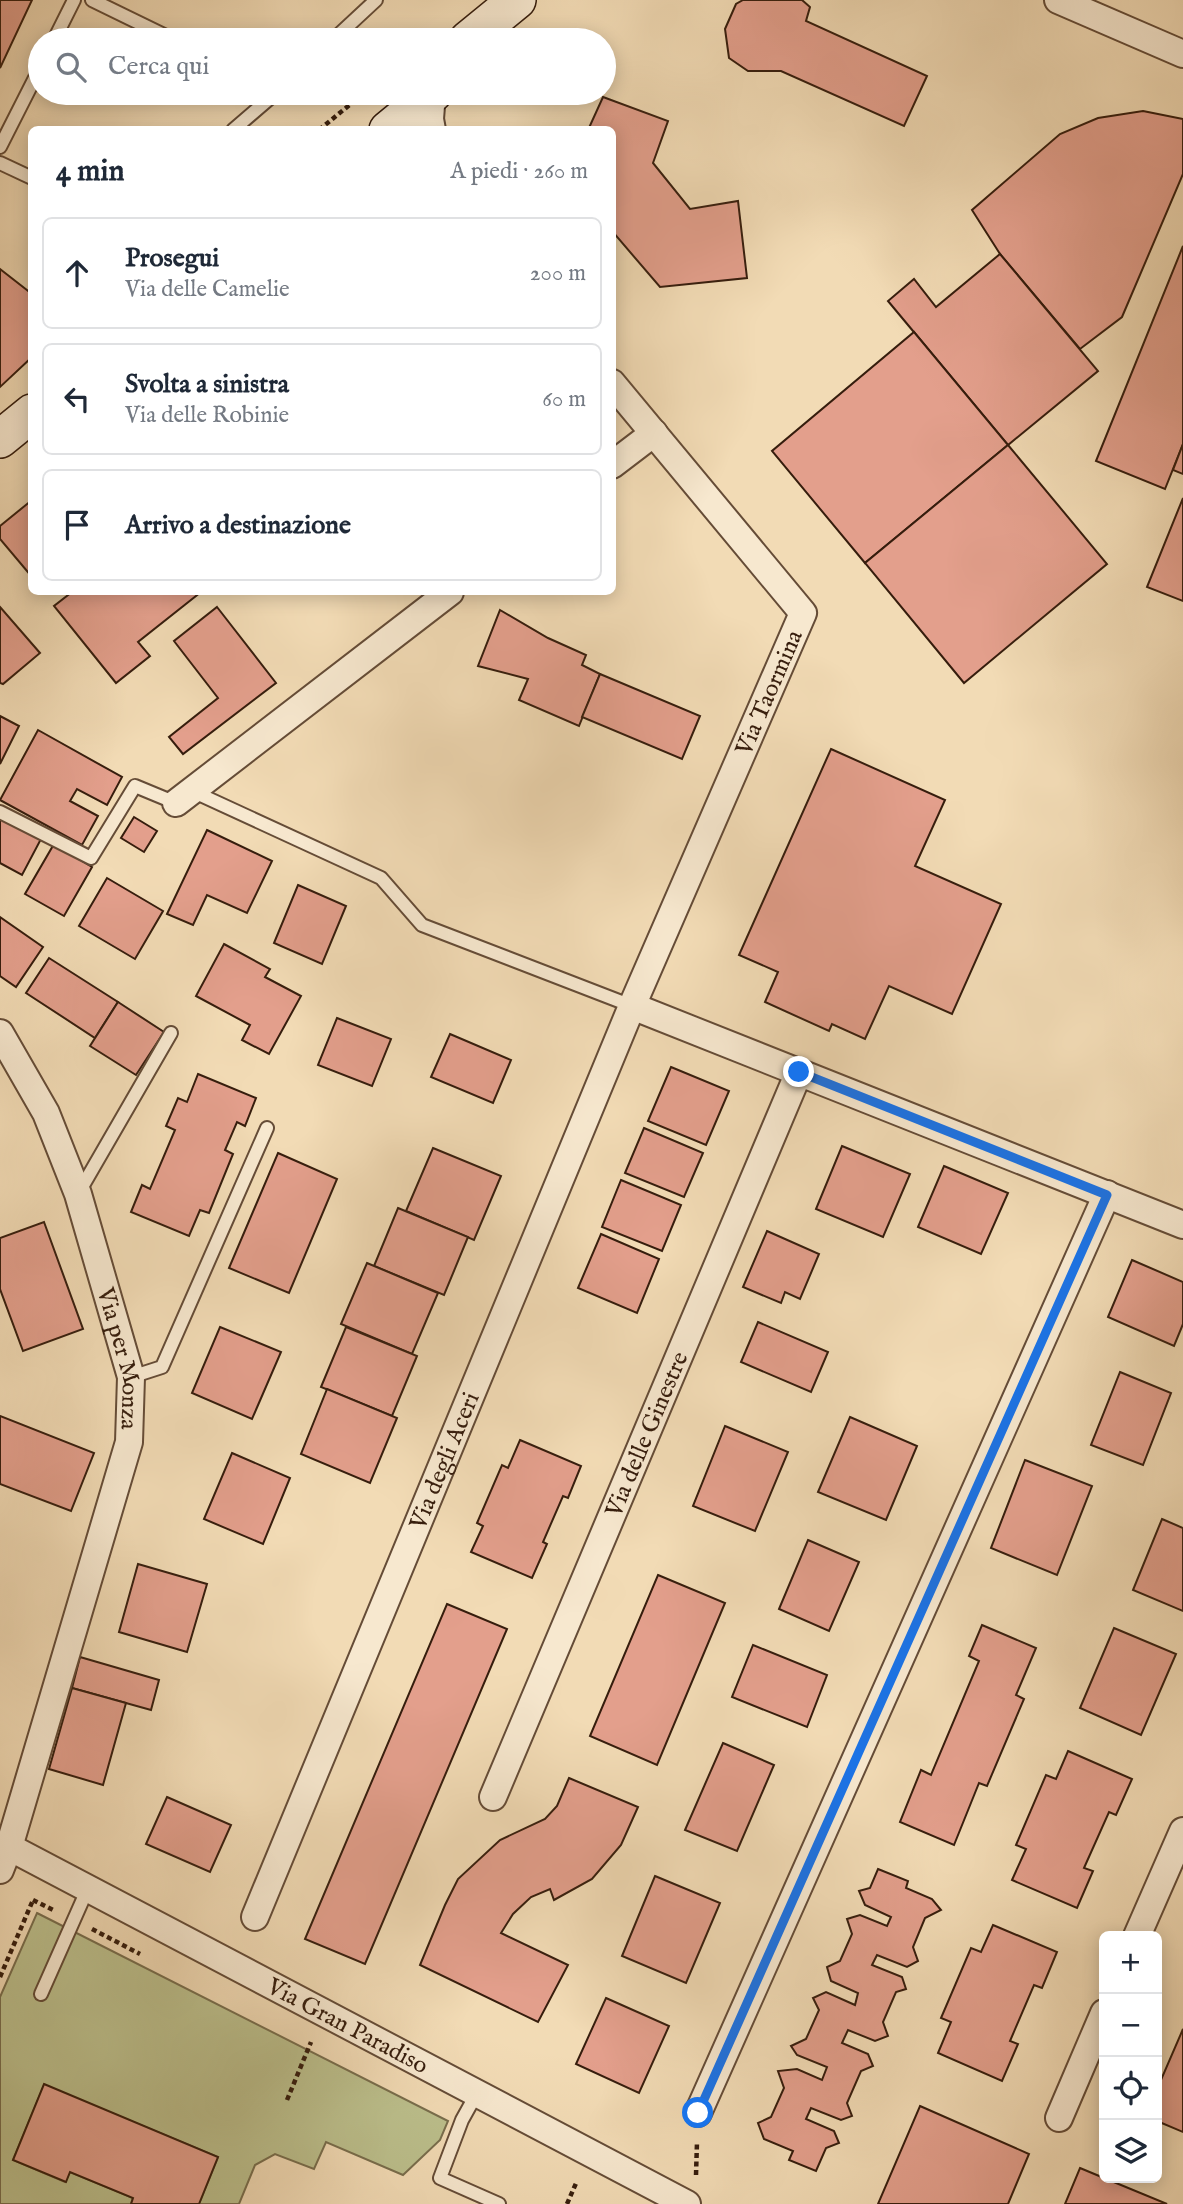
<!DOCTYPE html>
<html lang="it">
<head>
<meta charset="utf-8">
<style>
	:root { --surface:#fff; --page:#f2f2f3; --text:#1f2937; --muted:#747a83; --line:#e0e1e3 }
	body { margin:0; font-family:"IM FELL English",serif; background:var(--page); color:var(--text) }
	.controls { position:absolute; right:21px; bottom:21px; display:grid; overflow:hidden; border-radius:10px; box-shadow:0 4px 18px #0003 }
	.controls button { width:63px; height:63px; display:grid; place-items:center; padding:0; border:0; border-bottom:2px solid var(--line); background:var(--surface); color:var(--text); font:35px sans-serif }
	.stop { position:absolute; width:21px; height:21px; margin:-16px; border:5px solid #1a73e8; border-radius:50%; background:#fff }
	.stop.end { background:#1a73e8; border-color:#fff; box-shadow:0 2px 7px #0008 }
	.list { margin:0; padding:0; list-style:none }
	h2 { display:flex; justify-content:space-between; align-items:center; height:91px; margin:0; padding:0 28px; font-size:30px }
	h2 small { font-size:23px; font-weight:400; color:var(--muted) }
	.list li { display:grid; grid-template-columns:46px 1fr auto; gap:21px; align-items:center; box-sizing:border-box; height:112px; margin:0 14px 14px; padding:0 14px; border:2px solid var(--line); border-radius:10px }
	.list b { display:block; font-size:26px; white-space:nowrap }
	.list p { margin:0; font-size:23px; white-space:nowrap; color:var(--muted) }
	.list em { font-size:23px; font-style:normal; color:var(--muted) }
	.icon { flex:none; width:38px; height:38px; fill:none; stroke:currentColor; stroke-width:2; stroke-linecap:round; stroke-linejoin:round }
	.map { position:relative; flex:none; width:1183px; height:2204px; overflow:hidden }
	.search { position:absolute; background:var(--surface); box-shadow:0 4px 18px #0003; left:28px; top:28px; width:588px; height:77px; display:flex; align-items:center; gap:18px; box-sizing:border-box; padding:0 24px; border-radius:38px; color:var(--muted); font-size:26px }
	.panel { position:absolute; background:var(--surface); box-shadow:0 4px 18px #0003; left:28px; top:126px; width:588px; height:469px; border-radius:10px }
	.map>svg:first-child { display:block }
	.green { fill:#bcc08d; stroke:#796e4d; stroke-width:2 }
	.building { fill:#e39f8c; stroke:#361d0d; stroke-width:2 }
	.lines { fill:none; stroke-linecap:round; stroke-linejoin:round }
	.lane-casing { stroke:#654c37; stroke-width:16 }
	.street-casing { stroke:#654c37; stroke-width:30 }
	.secondary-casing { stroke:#361d0d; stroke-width:40 }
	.path { stroke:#361d0d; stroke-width:4.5; stroke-dasharray:5 3.5; stroke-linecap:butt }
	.lane { stroke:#f7e8cf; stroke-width:12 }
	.street { stroke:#f7e8cf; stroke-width:26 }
	.secondary { stroke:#f7e8cf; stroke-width:37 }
	.route { stroke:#1a73e8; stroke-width:9 }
	.labels { text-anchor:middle; stroke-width:5; stroke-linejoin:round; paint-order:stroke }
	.street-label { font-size:24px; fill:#361d0d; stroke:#f7e8cf }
</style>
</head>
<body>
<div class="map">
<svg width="1183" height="2204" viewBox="0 0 1183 2204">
	<rect width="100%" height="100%" fill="#f2dbb5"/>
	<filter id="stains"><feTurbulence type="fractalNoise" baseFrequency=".00286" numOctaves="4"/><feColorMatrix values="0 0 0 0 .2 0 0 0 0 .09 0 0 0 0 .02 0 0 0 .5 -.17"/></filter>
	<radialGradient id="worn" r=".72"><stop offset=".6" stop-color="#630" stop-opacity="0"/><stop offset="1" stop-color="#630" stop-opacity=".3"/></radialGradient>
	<path class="green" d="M37 1913 448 2121 440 2140 403 2175 326 2142 314 2169 275 2154 255 2165 239 2204H199L218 2157 44 2085 13 2160 65 2182 70 2172 133 2198 131 2204H0V1997Z"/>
	<g class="building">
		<path d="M0 0H32L0 68Z"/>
		<path d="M743 0H802L810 7 806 21 927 76 904 126 781 71H748L729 58 725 29 736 4Z"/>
		<path d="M603 97 668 121 653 163 690 209 738 201 747 278 660 287 612 231V130H588Z"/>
		<path d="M1143 111 1183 119V174L1122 317 1080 349 1000 254 972 210 1060 134 1098 118Z"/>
		<path d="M1183 246V444L1165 489 1096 461Z"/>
		<path d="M1000 254 1098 371 1008 445 888 301 914 279 936 307Z"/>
		<path d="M0 269 32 294V357L0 387Z"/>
		<path d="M914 332 1008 445 865 563 772 451Z"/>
		<path d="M1183 444V474L1173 470Z"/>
		<path d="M1008 445 1107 564 964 683 865 563Z"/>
		<path d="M1183 498V601L1147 587Z"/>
		<path d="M32 500V577L0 539V526Z"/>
		<path d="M72 592H201L138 642 150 656 116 683 54 606Z"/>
		<path d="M0 607 40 653 3 684 0 683Z"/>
		<path d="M217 607 276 683 183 754 169 737 218 698 174 641Z"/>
		<path d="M500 610 548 638 586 655 582 665 600 674 579 726 519 700 528 679 478 666Z"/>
		<path d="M600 674 700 716 682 759 582 717Z"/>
		<path d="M0 716 19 726 0 764Z"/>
		<path d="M38 730 122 777 107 805 77 789 70 801 98 816 82 845 0 800Z"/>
		<path d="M831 749 945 800 915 866 1001 904 952 1014 889 986 865 1039 832 1024 829 1031 765 1002 778 972 739 955Z"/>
		<path d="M0 817 41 839 22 875 0 863Z"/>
		<path d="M134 817 157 831 144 852 121 838Z"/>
		<path d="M207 830 272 861 247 913 207 895 193 925 167 914Z"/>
		<path d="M54 844 92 867 64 916 25 894Z"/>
		<path d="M107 878 163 911 135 959 79 926Z"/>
		<path d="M298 885 346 906 322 964 274 943Z"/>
		<path d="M0 917 43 947 16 987 0 976Z"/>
		<path d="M224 944 270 969 265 977 301 996 269 1054 242 1040 250 1025 196 996Z"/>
		<path d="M49 958 118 1002 95 1038 26 993Z"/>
		<path d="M118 1002 164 1032 136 1075 90 1046Z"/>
		<path d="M337 1018 391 1039 372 1086 318 1065Z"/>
		<path d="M450 1034 511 1060 493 1103 431 1077Z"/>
		<path d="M671 1067 729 1091 706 1145 648 1121Z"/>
		<path d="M198 1074 256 1098 245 1126 237 1122 225 1150 233 1154 209 1213 200 1210 189 1236 131 1212 142 1185 150 1189 175 1130 166 1126 178 1098 187 1102Z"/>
		<path d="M644 1128 703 1153 684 1197 625 1173Z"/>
		<path d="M842 1146 910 1174 883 1237 816 1209Z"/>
		<path d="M433 1148 501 1176 474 1240 406 1211Z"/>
		<path d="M278 1153 337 1179 289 1293 229 1268Z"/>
		<path d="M944 1166 1008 1193 981 1254 918 1227Z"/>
		<path d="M621 1180 681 1205 662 1251 602 1227Z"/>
		<path d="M398 1208 468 1237 444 1295 374 1266Z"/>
		<path d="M44 1222 83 1329 23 1351 0 1289V1238Z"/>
		<path d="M767 1231 819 1254 800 1299 785 1292 781 1303 743 1287Z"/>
		<path d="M601 1234 659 1259 637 1313 578 1288Z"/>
		<path d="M1132 1260 1183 1282V1324L1174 1346 1108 1317Z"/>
		<path d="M367 1263 438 1293 412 1354 341 1324Z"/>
		<path d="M758 1322 828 1352 811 1392 741 1362Z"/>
		<path d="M220 1327 281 1352 252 1419 192 1393Z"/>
		<path d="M346 1327 417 1356 392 1416 321 1387Z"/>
		<path d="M1120 1372 1171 1393 1143 1465 1091 1445Z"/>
		<path d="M327 1389 397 1418 370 1483 301 1454Z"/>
		<path d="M0 1416 94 1453 71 1511 0 1484Z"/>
		<path d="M850 1417 917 1446 886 1520 818 1492Z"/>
		<path d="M725 1426 788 1452 755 1531 693 1506Z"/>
		<path d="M520 1440 581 1466 568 1498 563 1496 543 1542 547 1544 532 1578 471 1552 483 1526 477 1523 502 1465 508 1468Z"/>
		<path d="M232 1453 290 1478 263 1544 204 1519Z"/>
		<path d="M1025 1460 1092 1486 1057 1575 991 1548Z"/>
		<path d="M1162 1519 1183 1528V1611L1133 1590Z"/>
		<path d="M808 1540 859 1562 829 1631 779 1609Z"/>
		<path d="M138 1564 207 1584 187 1652 119 1632Z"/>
		<path d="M658 1575 725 1603 657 1765 590 1736Z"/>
		<path d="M447 1604 507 1629 365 1964 305 1939Z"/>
		<path d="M982 1625 1036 1648 1016 1695 1024 1699 987 1786 979 1783 954 1845 900 1822 921 1770 931 1775 979 1661 969 1656Z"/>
		<path d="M1114 1628 1176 1654 1141 1735 1080 1708Z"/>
		<path d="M753 1645 827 1675 807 1727 732 1697Z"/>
		<path d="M80 1657 159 1680 151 1710 72 1688Z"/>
		<path d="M72 1688 126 1703 103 1785 49 1769Z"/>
		<path d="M723 1743 774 1765 737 1851 685 1830Z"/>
		<path d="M1068 1751 1132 1779 1116 1815 1109 1812 1084 1868 1093 1871 1077 1908 1012 1880 1026 1849 1016 1845 1046 1775 1056 1779Z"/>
		<path d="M569 1778 638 1807 621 1845 592 1879 554 1900 550 1889 531 1897 513 1914 501 1933 568 1965 538 2022 420 1965 445 1905 458 1879 500 1840 545 1819 557 1806Z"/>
		<path d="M167 1797 231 1825 210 1872 146 1844Z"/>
		<path d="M878 1869 908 1881 906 1888 932 1899 941 1910 925 1918 913 1947 918 1961 907 1967 877 1955 872 1965 902 1977 906 1989 896 1992 883 2022 888 2036 875 2041 848 2030 842 2043 868 2054 873 2066 861 2071 847 2103 852 2116 841 2120 811 2108 806 2119 834 2131 839 2143 826 2148 816 2171 789 2160 793 2151 764 2139 758 2123 771 2117 784 2088 778 2071 797 2069 822 2080 827 2067 797 2055 791 2046 806 2039 819 2010 813 1998 826 1992 855 2005 858 1993 831 1981 827 1967 840 1961 852 1934 847 1919 860 1915 887 1926 891 1917 865 1905 859 1891 870 1888Z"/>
		<path d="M655 1876 720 1903 686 1983 622 1956Z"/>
		<path d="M993 1925 1057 1952 1042 1988 1034 1985 1010 2041 1018 2044 1002 2081 938 2053 951 2022 941 2018 971 1948 981 1952Z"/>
		<path d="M606 1998 669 2026 639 2093 576 2064Z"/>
		<path d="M1183 2029V2132L1157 2121V2078L1161 2080Z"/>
		<path d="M44 2084 218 2157 199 2204H131L133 2198 70 2172 66 2182 13 2160Z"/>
		<path d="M920 2106 1029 2154 1008 2204H878Z"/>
		<path d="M1080 2168 1104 2178 1167 2204H1065Z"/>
	</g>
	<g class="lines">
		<defs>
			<g id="lane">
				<path d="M92 0 174 40"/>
				<path d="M54 40 74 0"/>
				<path d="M333 40 376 0"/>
				<path d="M233 130 276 93"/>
				<path d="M0 147 40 68"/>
				<path d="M0 163 32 178"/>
				<path d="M192 791 381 878 422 925 632 1006"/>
				<path d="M0 812 91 858 135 786 176 803"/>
				<path d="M78 1194 171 1033"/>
				<path d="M131 1377 162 1367 267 1128"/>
				<path d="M41 1994 88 1888"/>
				<path d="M477 2093 462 2120 440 2178 499 2204"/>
			</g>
			<g id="street">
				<path d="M1058 0 1183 54"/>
				<path d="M432 130 430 119 432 93"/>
				<path d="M612 465 654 433"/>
				<path d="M176 803 450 592"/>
				<path d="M632 1006 1183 1225"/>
				<path id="s1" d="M0 1033 46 1113 78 1194 131 1377 129 1442 9 1847 0 1870"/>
				<path id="s2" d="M493 1797 799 1072"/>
				<path id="s3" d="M9 1847 687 2204"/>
				<path id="s4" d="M255 1917 632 1006 803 613 612 383"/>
				<path d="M1137 1936 1183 1831"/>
				<path d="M698 2113 1107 1194"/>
				<path d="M1059 2118 1104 2013"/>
			</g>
			<g id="secondary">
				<path d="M468 40 517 0"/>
				<path d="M388 130 433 93"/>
				<path d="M0 439 32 413"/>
			</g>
		</defs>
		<use href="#lane" class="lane-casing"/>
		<use href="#street" class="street-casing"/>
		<use href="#secondary" class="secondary-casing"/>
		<g class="path">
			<path d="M319 130 364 93"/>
			<path d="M33 1900 53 1910"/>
			<path d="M92 1929 140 1954"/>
			<path d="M0 1977 33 1900"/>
			<path d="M287 2100 311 2042"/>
			<path d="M696 2175 697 2142"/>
			<path d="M567 2204 577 2181"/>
		</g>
		<use href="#lane" class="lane"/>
		<use href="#street" class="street"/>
		<use href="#secondary" class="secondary"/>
	</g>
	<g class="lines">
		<path class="route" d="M698 2113 1107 1195 799 1072"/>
	</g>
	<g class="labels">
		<g class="street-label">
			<text dy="8" stroke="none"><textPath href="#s4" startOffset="1328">Via Taormina</textPath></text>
			<text dy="8" stroke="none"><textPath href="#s1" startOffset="350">Via per Monza</textPath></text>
			<text dy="8" stroke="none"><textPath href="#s2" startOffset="394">Via delle Ginestre</textPath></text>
			<text dy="8" stroke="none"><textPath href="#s4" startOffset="494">Via degli Aceri</textPath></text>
			<text dy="8" stroke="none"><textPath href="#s3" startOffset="383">Via Gran Paradiso</textPath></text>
		</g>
	</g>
	<rect width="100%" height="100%" filter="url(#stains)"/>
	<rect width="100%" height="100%" fill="url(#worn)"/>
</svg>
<div class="controls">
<button>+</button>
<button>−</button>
<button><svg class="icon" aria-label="locate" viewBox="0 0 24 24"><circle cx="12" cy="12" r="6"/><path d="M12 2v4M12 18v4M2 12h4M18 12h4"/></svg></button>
<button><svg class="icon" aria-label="layers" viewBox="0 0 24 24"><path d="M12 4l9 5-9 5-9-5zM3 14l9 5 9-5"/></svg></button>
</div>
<div class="stop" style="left:698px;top:2113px"></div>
<div class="stop end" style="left:799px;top:1072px"></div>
<div class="search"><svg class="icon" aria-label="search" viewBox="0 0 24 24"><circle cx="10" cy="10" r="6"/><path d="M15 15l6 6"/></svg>Cerca qui</div>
<section class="panel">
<h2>4 min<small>A piedi · 260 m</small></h2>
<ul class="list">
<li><svg class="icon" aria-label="ahead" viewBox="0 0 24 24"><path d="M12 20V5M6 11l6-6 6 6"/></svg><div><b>Prosegui</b><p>Via delle Camelie</p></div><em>200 m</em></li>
<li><svg class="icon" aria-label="left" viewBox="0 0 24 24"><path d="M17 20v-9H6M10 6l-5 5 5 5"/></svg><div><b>Svolta a sinistra</b><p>Via delle Robinie</p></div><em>60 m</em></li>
<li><svg class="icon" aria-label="arrive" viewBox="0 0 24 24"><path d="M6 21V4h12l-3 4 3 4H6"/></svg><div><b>Arrivo a destinazione</b></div></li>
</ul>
</section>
</div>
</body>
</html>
